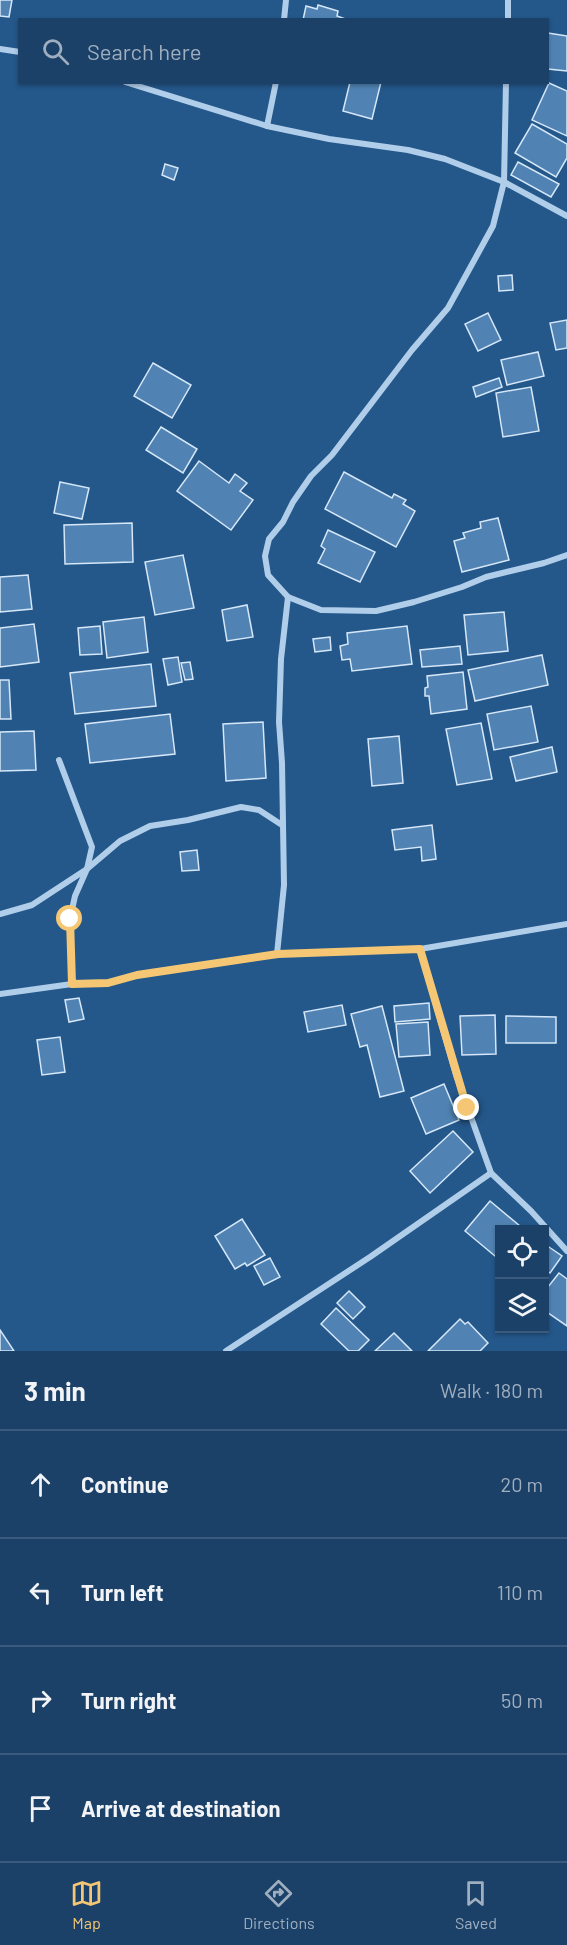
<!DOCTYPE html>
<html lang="en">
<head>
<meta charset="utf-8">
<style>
	:root { --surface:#1b4168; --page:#24486e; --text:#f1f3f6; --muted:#a0afc0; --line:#395a7c; --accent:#f5c774 }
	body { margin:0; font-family:Barlow,sans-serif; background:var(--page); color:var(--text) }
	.controls { position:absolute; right:18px; bottom:18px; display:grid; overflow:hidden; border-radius:0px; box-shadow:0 2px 4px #0004 }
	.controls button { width:54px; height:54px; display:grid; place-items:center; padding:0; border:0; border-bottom:2px solid var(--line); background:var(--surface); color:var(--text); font:30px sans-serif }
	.stop { position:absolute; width:18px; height:18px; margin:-14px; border:4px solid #f5c774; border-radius:50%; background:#fff }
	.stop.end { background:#f5c774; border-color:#fff; box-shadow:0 2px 6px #0008 }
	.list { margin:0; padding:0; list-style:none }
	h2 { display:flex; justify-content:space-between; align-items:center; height:78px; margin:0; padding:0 24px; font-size:26px }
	h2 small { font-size:20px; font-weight:400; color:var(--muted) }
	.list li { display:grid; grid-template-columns:39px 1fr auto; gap:18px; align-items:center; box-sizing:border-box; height:108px; padding:0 24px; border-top:2px solid var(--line) }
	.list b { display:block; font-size:22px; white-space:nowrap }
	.list em { font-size:20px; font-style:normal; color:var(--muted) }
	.icon { flex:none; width:33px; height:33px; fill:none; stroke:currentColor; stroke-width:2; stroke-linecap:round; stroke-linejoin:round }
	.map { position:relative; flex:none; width:567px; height:1351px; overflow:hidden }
	.search { position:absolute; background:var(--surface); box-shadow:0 2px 4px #0004; left:18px; right:18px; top:18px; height:66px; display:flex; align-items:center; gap:15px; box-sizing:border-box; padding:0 21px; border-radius:0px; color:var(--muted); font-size:22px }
	.sheet { height:510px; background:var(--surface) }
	nav { display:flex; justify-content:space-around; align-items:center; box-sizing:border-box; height:84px; border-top:2px solid var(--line); background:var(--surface); font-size:16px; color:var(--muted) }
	nav a { display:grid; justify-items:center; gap:3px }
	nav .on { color:var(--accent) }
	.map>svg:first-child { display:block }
	.building { fill:#5083b3; stroke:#d5e7f8; stroke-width:1.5 }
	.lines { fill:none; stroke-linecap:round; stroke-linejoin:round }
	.minor { stroke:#b0ceea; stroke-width:6 }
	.route { stroke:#f5c774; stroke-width:8 }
</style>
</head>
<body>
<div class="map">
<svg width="567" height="1351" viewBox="0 0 567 1351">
	<rect width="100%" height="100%" fill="#24578a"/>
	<g class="building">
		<path d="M0 0H12L9 17 0 16Z"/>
		<path d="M318 5 338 11 337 16 348 20H303L306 6 317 9Z"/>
		<path d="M548 33 567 36V71L548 69Z"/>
		<path d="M350 82H381L372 119 343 111Z"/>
		<path d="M549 83 567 91V136L532 120Z"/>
		<path d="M532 124 567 144V158L556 177 515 153Z"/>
		<path d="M518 162 559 184 551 197 511 175Z"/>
		<path d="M165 164 178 168 174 180 162 175Z"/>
		<path d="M512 275 513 290 499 291 498 276Z"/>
		<path d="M488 313 501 340 478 351 465 324Z"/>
		<path d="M567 320V348L556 350 550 323Z"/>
		<path d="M538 352 544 376 507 385 501 360Z"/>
		<path d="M153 363 191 385 172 418 134 396Z"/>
		<path d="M499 378 502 387 476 397 473 387Z"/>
		<path d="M531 387 539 431 503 437 496 393Z"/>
		<path d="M161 427 197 449 183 473 146 450Z"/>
		<path d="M199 461 229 483 235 474 247 483 240 491 253 500 231 530 177 491Z"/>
		<path d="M344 472 392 498 394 494 406 500 403 504 415 511 396 547 325 509Z"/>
		<path d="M60 482 89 488 82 519 54 513Z"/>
		<path d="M498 518 509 560 462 572 454 541 465 538 463 533 481 528 480 522Z"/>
		<path d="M132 523 133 562 65 564 64 525Z"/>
		<path d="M328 530 375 552 360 582 318 563 325 549 321 546Z"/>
		<path d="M183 555 194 608 155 615 145 562Z"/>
		<path d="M28 575 32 609 0 612V577Z"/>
		<path d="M247 605 253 637 227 641 222 610Z"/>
		<path d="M504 612 508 651 468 655 464 615Z"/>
		<path d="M144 617 148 652 107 658 103 622Z"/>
		<path d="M34 624 39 662 0 667V628Z"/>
		<path d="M100 626 102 654 80 655 78 628Z"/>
		<path d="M407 626 412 664 352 671 350 659 342 660 340 646 348 644 347 633Z"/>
		<path d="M330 637 331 650 315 652 313 639Z"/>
		<path d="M460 646 462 664 422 667 420 650Z"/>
		<path d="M542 655 548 685 475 701 468 670Z"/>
		<path d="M178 657 182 682 168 685 163 659Z"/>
		<path d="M190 662 193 679 185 680 181 663Z"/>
		<path d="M151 664 156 706 75 714 70 673Z"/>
		<path d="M463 672 467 709 431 714 429 696H425V688L428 687 427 676Z"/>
		<path d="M0 680H9L11 719H0Z"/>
		<path d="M531 706 538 742 494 750 487 714Z"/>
		<path d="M170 714 175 754 90 763 85 724Z"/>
		<path d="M263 722 266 778 226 781 223 724Z"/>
		<path d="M481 723 492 779 457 785 446 729Z"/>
		<path d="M34 731 36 770 0 771V732Z"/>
		<path d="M399 736 403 783 372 786 368 739Z"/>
		<path d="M552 747 557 772 516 781 510 757Z"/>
		<path d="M432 825 436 859 422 861 421 847 395 850 392 830Z"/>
		<path d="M197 850 199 870 182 871 180 852Z"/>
		<path d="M79 998 84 1019 69 1022 65 1000Z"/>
		<path d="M429 1003 430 1019 395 1022 394 1006Z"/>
		<path d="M342 1005 346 1025 308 1032 304 1012Z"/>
		<path d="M382 1006 404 1091 380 1097 367 1045 360 1047 351 1014Z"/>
		<path d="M495 1015 496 1054 462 1055 460 1016Z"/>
		<path d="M506 1016 556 1017V1043H506Z"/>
		<path d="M428 1022 430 1055 399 1057 396 1024Z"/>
		<path d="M60 1037 65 1072 42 1075 37 1040Z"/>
		<path d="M444 1084 459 1120 426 1134 411 1098Z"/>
		<path d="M453 1131 473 1152 430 1193 410 1171Z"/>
		<path d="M490 1201 520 1226 517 1230H500V1250L495 1256 465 1231Z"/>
		<path d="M242 1219 265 1255 247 1266 245 1263 235 1269 215 1236Z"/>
		<path d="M546 1245 562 1256 550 1273 544 1269V1247Z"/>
		<path d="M270 1258 280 1277 264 1285 254 1266Z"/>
		<path d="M559 1273 567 1279V1326L544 1310V1292Z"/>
		<path d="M349 1291 365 1307 353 1319 337 1303Z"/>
		<path d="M336 1308 369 1340 358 1351H349L321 1324Z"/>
		<path d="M460 1319 465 1324 468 1322 488 1343 480 1351H428Z"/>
		<path d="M0 1330 14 1351H0Z"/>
		<path d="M394 1333 412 1351H375Z"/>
	</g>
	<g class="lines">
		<g class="minor">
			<path d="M284 20 286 0"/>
			<path d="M508 20V0"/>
			<path d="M0 49 20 52"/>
			<path d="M125 82 267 126 329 139 408 150 445 159 504 182 567 216"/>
			<path d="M506 82 504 182 493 226 448 308 412 350 332 455 311 476 293 502 283 522 269 539 265 556 268 575 288 597 321 610 376 611 414 602 462 587 486 577 544 563 567 555"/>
			<path d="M267 126 276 82"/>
			<path d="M59 760 92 847 87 869 75 896 70 919 72 984"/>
			<path d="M0 914 32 905 87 869 120 841 150 826 188 820 241 807 259 810 282 825"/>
			<path d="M420 949 456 1075 491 1173 531 1211 567 1251"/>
			<path d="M277 954 284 885 282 763 279 722 281 659 288 597"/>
			<path d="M0 994 72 984 108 983 137 975 277 954 420 949 567 924"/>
			<path d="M226 1351 370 1257 491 1173"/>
		</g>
	</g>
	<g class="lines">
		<path class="route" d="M70 919 72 984 108 983 137 975 278 954 420 949 467 1108"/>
	</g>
</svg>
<div class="controls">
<button><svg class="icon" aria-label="locate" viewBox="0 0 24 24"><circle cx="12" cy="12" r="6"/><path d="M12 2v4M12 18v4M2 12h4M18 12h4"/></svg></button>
<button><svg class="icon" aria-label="layers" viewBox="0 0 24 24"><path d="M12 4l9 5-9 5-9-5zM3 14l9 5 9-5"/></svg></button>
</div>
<div class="stop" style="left:70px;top:919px"></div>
<div class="stop end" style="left:467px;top:1108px"></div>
<div class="search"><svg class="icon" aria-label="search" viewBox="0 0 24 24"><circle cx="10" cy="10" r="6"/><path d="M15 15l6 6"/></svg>Search here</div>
</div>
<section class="sheet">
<h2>3 min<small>Walk · 180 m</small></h2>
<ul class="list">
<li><svg class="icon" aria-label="ahead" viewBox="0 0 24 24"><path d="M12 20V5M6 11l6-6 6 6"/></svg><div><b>Continue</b></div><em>20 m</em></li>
<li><svg class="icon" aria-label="left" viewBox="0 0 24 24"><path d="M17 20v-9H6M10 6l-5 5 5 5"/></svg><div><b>Turn left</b></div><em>110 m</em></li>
<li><svg class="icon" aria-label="right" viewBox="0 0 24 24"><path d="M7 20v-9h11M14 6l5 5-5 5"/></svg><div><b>Turn right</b></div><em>50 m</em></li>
<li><svg class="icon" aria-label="arrive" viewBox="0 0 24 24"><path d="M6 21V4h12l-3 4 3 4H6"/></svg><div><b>Arrive at destination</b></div></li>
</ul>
</section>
<nav>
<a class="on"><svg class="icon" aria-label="map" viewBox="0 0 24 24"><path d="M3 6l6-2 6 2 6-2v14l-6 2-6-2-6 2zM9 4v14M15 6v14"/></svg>Map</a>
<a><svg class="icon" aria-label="directions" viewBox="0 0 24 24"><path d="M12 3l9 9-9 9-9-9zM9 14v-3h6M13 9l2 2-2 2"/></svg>Directions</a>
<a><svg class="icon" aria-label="saved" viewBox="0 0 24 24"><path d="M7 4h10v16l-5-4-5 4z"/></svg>Saved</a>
</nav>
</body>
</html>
